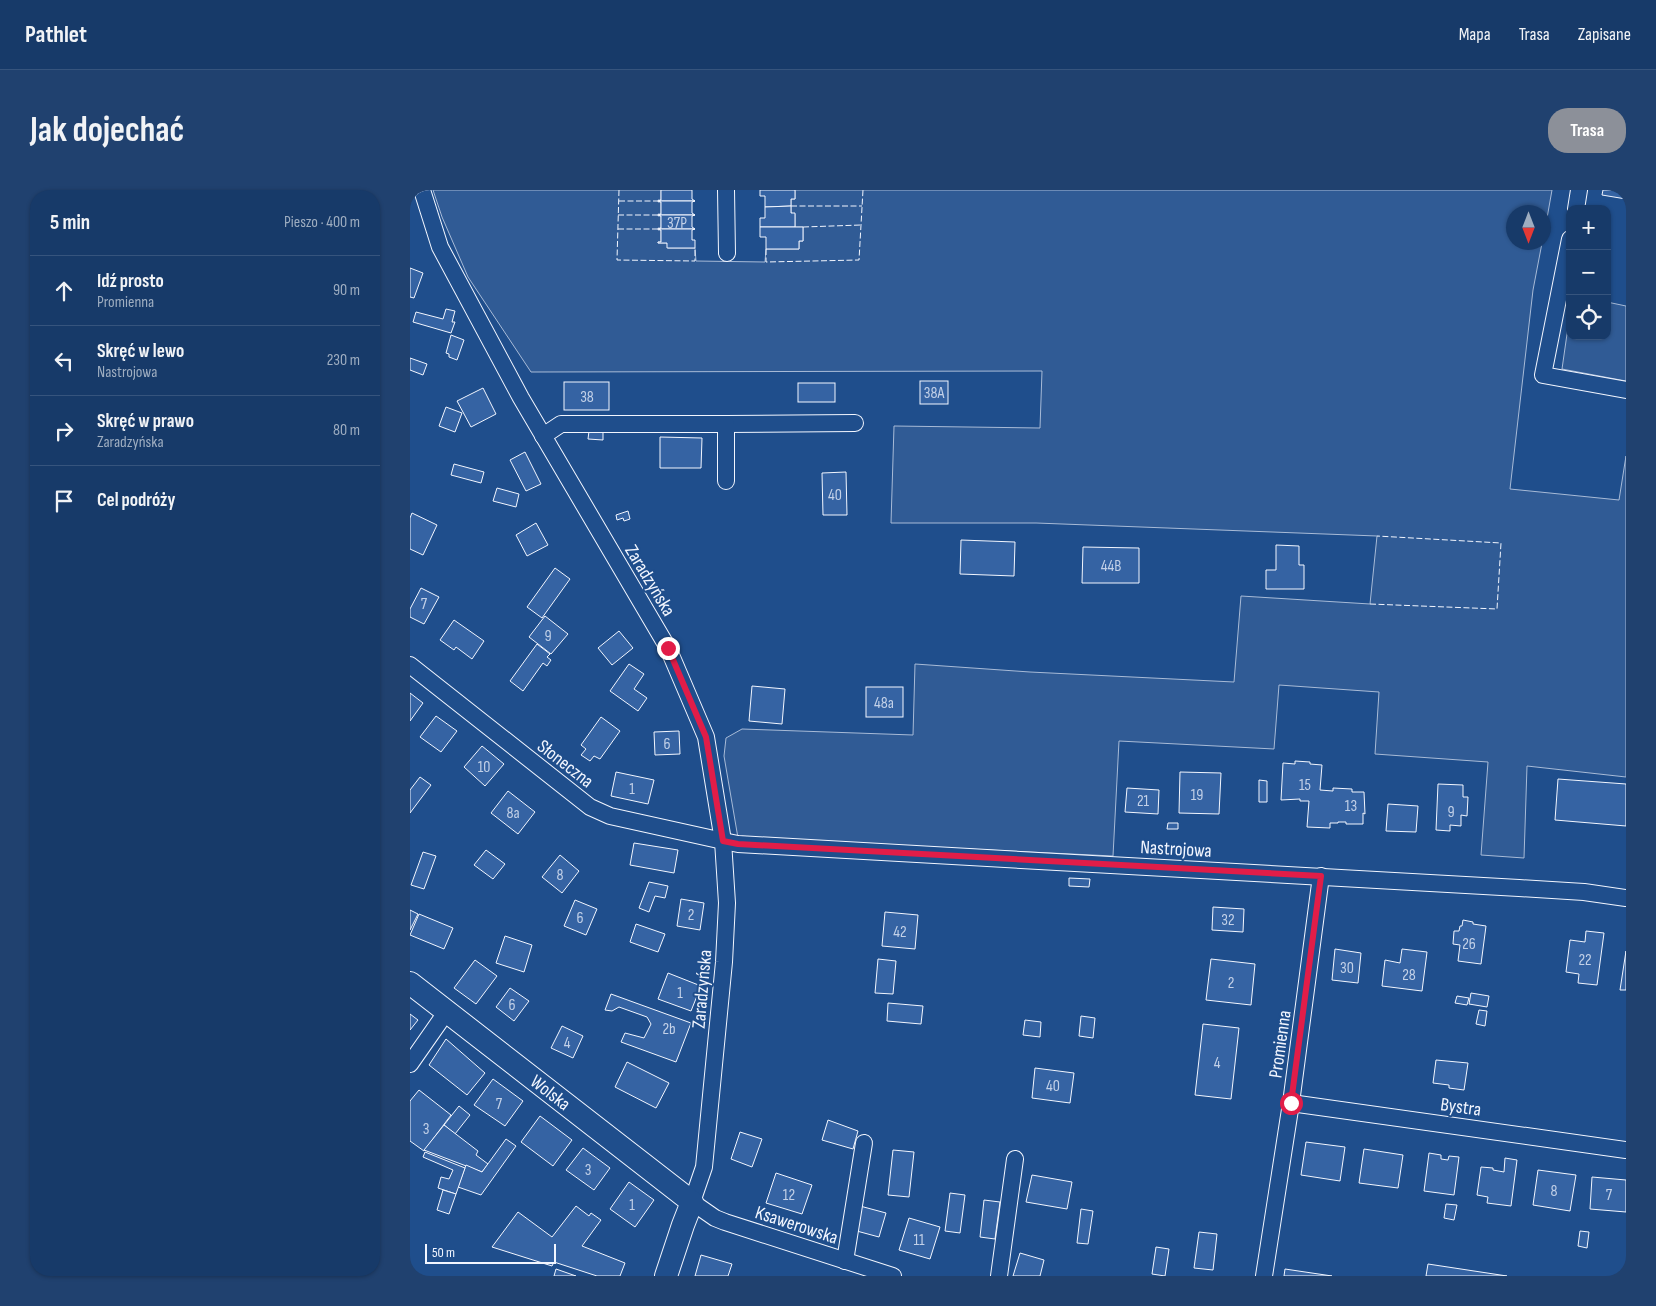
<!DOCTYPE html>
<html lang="pl">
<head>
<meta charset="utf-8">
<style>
	:root { --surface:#173a69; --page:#20416f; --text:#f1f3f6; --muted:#9eadc0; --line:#36547d; --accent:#8c9099 }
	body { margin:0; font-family:"Sofia Sans Condensed",sans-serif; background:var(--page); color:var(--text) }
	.controls { position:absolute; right:15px; top:15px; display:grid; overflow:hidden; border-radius:10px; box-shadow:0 1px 4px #0004 }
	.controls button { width:45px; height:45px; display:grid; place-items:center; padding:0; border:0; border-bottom:1px solid var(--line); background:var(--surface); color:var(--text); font:25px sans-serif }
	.compass { position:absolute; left:1096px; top:15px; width:45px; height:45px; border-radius:50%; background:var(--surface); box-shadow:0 1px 4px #0004; rotate:180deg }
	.scale { position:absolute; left:15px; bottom:12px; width:131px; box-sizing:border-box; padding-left:5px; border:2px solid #f2f6ff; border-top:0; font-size:14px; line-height:18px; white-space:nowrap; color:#f2f6ff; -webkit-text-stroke:4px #1f4e8c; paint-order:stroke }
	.stop { position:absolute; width:15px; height:15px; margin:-11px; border:4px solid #e11d48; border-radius:50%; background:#fff }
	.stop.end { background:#e11d48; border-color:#fff; box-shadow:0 1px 5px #0008 }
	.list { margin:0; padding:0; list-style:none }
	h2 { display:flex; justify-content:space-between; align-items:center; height:65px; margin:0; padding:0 20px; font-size:21px }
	h2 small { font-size:16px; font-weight:400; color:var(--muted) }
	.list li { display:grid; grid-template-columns:32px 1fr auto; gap:15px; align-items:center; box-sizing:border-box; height:70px; padding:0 20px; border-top:1px solid var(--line) }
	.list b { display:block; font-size:19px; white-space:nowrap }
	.list p { margin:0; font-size:16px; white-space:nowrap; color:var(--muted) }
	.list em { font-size:16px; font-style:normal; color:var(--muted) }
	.icon { flex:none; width:28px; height:28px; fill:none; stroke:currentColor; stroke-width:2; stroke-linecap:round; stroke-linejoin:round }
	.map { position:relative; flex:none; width:1216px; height:1086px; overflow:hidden; border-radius:20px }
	header { display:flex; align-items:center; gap:30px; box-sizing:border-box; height:70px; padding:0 25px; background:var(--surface); border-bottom:1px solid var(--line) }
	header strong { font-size:24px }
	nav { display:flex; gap:28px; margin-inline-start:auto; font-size:18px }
	.intro { display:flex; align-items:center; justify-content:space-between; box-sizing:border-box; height:120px; padding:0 30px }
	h1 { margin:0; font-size:35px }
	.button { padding:12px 22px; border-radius:20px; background:var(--accent); color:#fff; font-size:18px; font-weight:700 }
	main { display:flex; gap:30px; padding:0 30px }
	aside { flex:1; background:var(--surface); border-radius:20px; box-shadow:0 1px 4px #0004 }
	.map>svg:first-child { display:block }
	.built { fill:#305b95; stroke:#a8bbd7 }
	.building { fill:#3563a3; stroke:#f2f6ff }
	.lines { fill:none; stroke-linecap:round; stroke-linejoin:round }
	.street-casing { stroke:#f2f6ff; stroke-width:18 }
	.secondary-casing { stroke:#f2f6ff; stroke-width:24 }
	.street { stroke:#1f4e8c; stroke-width:16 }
	.secondary { stroke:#1f4e8c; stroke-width:22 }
	.fence { stroke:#f2f6ff; stroke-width:1; stroke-dasharray:6 2.5; stroke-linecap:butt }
	.route { stroke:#e11d48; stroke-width:6 }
	.labels { text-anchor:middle; stroke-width:4; stroke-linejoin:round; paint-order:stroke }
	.number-label { font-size:16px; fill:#c3d1e8 }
	.street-label { font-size:19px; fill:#f2f6ff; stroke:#1f4e8c }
</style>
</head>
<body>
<header>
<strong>Pathlet</strong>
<nav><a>Mapa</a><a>Trasa</a><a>Zapisane</a></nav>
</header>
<div class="intro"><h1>Jak dojechać</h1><a class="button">Trasa</a></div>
<main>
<aside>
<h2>5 min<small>Pieszo · 400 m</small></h2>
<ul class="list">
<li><svg class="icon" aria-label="ahead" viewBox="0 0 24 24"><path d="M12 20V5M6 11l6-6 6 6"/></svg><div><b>Idź prosto</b><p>Promienna</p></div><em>90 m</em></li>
<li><svg class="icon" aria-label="left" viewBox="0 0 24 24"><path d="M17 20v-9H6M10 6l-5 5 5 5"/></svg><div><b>Skręć w lewo</b><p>Nastrojowa</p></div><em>230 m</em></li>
<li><svg class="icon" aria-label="right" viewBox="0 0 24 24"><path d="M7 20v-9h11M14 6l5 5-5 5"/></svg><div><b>Skręć w prawo</b><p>Zaradzyńska</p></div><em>80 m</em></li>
<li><svg class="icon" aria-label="arrive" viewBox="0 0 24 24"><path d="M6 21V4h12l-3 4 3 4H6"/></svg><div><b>Cel podróży</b></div></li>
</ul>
</aside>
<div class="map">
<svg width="1216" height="1086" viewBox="0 0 1216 1086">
	<rect width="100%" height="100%" fill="#1f4e8c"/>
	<g class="built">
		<path d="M23 0H251V10H248V12H251V24H248V26H251V38H248V40H251V52H248V53H257L258 58H285L286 71 355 72 356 59H389V51H393V37H385V24L381 23V9H385V0H1142L1134 45V22H1104V52L1132 53 1123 100 1100 299 1209 310 1216 266V587L1117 576 1114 668 1071 665 1078 572 965 564 969 502 869 495 864 559 709 551 703 666 328 648 314 566 316 548 332 539 503 545 505 474 620 482 824 492 831 406 960 414 967 346 626 333H481L484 236 630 238 632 181 121 182 58 87 32 27Z"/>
		<path d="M1197 112 1216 116V191L1152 179 1160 123V146H1197Z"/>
	</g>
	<g class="building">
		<path d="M251 0H282V9L285 11H248L251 10Z"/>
		<path d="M350 0H385V9H381V16L355 17V6H350Z"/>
		<path d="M1193 0H1216V9L1192 5Z"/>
		<path d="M248 11H285L282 12V23L285 25H248L251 24V12Z"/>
		<path d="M381 16V23H385V37H350V28H355V17Z"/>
		<path d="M248 25H285L282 26V37L285 39H248L251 38V26Z"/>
		<path d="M350 37H393V51H389V59H356V47H350Z"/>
		<path d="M248 39H285L282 40V50H285V58H257V53H248V52H251V40Z"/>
		<path d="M0 78 13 83 4 108 0 107Z"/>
		<path d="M36 119 45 121 42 132H45L41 143 3 132 6 122 33 129Z"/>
		<path d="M41 145 54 150 47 170 39 167V164L36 163Z"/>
		<path d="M0 168 17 174 13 185 0 180Z"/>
		<rect x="510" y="191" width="28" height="23"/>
		<rect x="154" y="192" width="45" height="28"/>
		<rect x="388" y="193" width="37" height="19"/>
		<path d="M73 198 86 224 61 237 47 211Z"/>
		<path d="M36 217 52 223 45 242 29 236Z"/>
		<path d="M179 241 193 242V250L178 249Z"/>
		<path d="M250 247 292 248 291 278H250Z"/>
		<path d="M115 262 131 294 116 301 100 270Z"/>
		<path d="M44 274 74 282 71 293 41 285Z"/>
		<path d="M436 282 437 325H413L412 283Z"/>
		<path d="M87 298 109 304 106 317 83 311Z"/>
		<path d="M218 321 220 329 214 331 213 328 207 330 206 325Z"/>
		<path d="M2 323 27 335 13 365 0 359V328Z"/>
		<path d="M126 333 138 355 117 366 106 345Z"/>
		<path d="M551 350 605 352 604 386 550 384Z"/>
		<path d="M866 355 889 356V375H894V399H856V380H866Z"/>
		<path d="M673 357 729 358V393H672Z"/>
		<path d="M145 378 160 389 132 428 117 417Z"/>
		<path d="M11 398 29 407 14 434 0 427V419Z"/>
		<path d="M135 426 158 444 141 464 119 447Z"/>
		<path d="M44 430 74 451 62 469 46 457 44 460 30 450Z"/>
		<path d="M209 441 223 458 202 475 188 458Z"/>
		<path d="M127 454 140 464 137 467 141 470 137 476 133 473 113 501 100 491Z"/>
		<path d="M219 474 234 484 224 499 237 508 228 521 200 501Z"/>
		<path d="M342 496 375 499 372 534 339 531Z"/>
		<rect x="456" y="497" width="37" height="30"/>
		<path d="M0 503 13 513 0 531Z"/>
		<path d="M26 526 47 541 31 562 10 547Z"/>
		<path d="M191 527 210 541 190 569 184 566 180 571 171 565 176 559 171 555Z"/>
		<path d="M269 541 270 564 245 565 244 542Z"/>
		<path d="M72 556 94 574 75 596 54 577Z"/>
		<path d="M885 571 900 572V574L912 575 910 600 923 601V598L942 599V602H954L955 624 953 623V634H936V632H928V633H920V638L897 637 899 611H890V609L871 610 873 573 885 574Z"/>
		<path d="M206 582 244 590 238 614 201 606Z"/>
		<path d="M770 582 811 583 809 624 769 623Z"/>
		<path d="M10 587 21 595 0 623V600Z"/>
		<path d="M1148 589 1216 594V636L1145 630Z"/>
		<path d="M849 590 857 591V612H849Z"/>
		<path d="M1028 594 1053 595V607H1058L1057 626 1051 625V636L1040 635V641L1026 640Z"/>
		<path d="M717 598 749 600 748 624 715 622Z"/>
		<path d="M98 601 125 622 108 644 81 623Z"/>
		<path d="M978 614 1008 616 1006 642 976 641Z"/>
		<path d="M758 633H768V639H757Z"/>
		<path d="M224 653 268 660 264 683 220 675Z"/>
		<path d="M76 660 95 674 83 689 64 675Z"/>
		<path d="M13 662 26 666 14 699 1 695Z"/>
		<path d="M150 665 169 681 152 703 132 687Z"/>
		<path d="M659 688 680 689 679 697 659 696Z"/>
		<path d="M239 692 258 696 255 708 245 706 239 722 229 718Z"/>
		<path d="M271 709 294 713 290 740 267 736Z"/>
		<path d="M165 710 187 719 176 745 154 736Z"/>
		<path d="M803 717 834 719 833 742 802 740Z"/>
		<path d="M0 720 8 724 0 740Z"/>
		<path d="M475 722 508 725 505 759 472 756Z"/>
		<path d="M9 724 43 738 34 759 0 745Z"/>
		<path d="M1053 730 1063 732V734L1076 736 1071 774 1048 771 1050 755 1043 754 1044 741H1049L1050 736H1052Z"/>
		<path d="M226 734 255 744 248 762 220 752Z"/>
		<path d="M1176 741 1194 743 1187 795 1168 793 1169 784 1156 782 1160 750 1175 752Z"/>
		<path d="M95 746 122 755 114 782 86 773Z"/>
		<path d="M925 759 951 763 948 793 922 790Z"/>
		<path d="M992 759 1017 762 1012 801 972 796 975 770 990 773Z"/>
		<path d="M1216 761V800H1210Z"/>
		<path d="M468 769 486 771 483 804 465 803Z"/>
		<path d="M801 769 845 774 841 815 796 810Z"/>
		<path d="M65 770 87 786 66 814 44 798Z"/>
		<path d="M258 783 291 796 281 821 248 809Z"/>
		<path d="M100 798 119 811 104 831 86 817Z"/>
		<path d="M1061 803 1079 806 1077 817 1059 814Z"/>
		<path d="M201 804 281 833 266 872 211 852 215 843 234 848 241 834 237 827 209 817 202 821 195 820Z"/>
		<path d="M1047 806 1059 808 1057 815 1045 813Z"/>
		<path d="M478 813 513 816 511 834 477 831Z"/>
		<path d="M1069 820 1077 821 1075 836 1066 834Z"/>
		<path d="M0 824 8 830 0 840Z"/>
		<path d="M671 826 685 828 683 848 669 846Z"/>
		<path d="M615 830 631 832 630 847 613 845Z"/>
		<path d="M793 834 829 838 821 909 785 905Z"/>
		<path d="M152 836 173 846 163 868 141 858Z"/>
		<path d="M36 849 75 883 57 905 19 875Z"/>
		<path d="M1026 870 1058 873 1054 900 1039 898V895L1023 893Z"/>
		<path d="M217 872 259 893 246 918 205 897Z"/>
		<path d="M625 878 664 883 660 913 622 908Z"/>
		<path d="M83 889 113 911 95 936 64 915Z"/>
		<path d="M9 900 41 925 14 961 0 951V911Z"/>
		<path d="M49 916 60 925 45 944 34 935Z"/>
		<path d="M130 926 162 950 143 976 111 952Z"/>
		<path d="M418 930 448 941 443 959 412 950Z"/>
		<path d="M34 935 68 961 66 965 78 974 72 982 14 960Z"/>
		<path d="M330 942 352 949 342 977 321 969Z"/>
		<path d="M96 949 106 956 71 1005 48 997 56 975 72 982Z"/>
		<path d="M896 952 935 957 930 991 891 985Z"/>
		<path d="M173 958 200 978 184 1000 156 980Z"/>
		<path d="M954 959 993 965 988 998 949 993Z"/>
		<path d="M483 960 504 962 499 1007 478 1005Z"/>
		<path d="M15 962 55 978 46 1004 28 998 31 987 39 989 43 980 13 967Z"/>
		<path d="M1019 963 1031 965V969L1038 970 1039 966 1049 967 1044 1005 1014 1001Z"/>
		<path d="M1095 968 1107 970 1101 1016 1077 1013 1078 1007 1067 1005 1071 977 1083 978V980L1094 982Z"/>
		<path d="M1128 980 1166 985 1160 1021 1123 1015Z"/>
		<path d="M366 983 402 995 392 1024 356 1013Z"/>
		<path d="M622 985 662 992 657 1019 616 1012Z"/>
		<path d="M1182 987 1216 990V1022L1180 1019Z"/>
		<path d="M219 992 244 1010 225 1037 200 1019Z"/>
		<path d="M33 1000 46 1004 39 1024 27 1020Z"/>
		<path d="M540 1003 555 1005 550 1043 535 1041Z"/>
		<path d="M574 1010 590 1012 585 1049 570 1047Z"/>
		<path d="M1036 1014 1047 1015 1044 1030 1034 1028Z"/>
		<path d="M166 1016 179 1026 181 1023 191 1030 172 1056 215 1073 210 1086H187L144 1072 142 1076 82 1057 108 1022 142 1047Z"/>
		<path d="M450 1016 476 1023 469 1047 443 1040Z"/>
		<path d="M671 1019 683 1021 678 1054 667 1053Z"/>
		<path d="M499 1028 530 1037 520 1069 489 1060Z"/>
		<path d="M1170 1041 1179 1042 1177 1058 1168 1056Z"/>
		<path d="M789 1042 807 1044 803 1080 784 1078Z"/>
		<path d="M746 1057 759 1059 755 1086 742 1084Z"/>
		<path d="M610 1063 634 1070 630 1086H603Z"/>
		<path d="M291 1065 322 1074 318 1086H285Z"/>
		<path d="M1018 1074 1097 1086H1016Z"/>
		<path d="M146 1079 166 1086H144Z"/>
		<path d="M875 1079 922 1086H874Z"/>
	</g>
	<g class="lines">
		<defs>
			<g id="street">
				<path d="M12 0 30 57 111 208 258 458 296 547 313 651 317 713 314 772 294 977 282 1012 305 1028 315 1032 483 1086"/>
				<path d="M316 0 317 63"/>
				<path d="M1166 19 1169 0"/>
				<path d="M1160 49 1133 185 1216 200"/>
				<path d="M316 234 445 233"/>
				<path d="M133 246 151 234H316V291"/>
				<path d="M0 475 180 617 200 626 313 651 328 654 1109 698 1174 702 1216 708"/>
				<path d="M0 874 37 821"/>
				<path d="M881 913 1216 960"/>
				<path d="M435 1071 454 953"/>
				<path d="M589 1086 605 969"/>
				<path d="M854 1086 881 913 911 686"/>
			</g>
			<path id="secondary" d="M0 793 282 1012 273 1035 256 1086"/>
		</defs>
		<use href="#street" class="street-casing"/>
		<use href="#secondary" class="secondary-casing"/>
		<use href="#street" class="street"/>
		<use href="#secondary" class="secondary"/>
		<g class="fence">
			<path d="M209 0 207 70 285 71V58"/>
			<path d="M209 11H248"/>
			<path d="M381 16H452"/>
			<path d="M208 25H248"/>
			<path d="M393 37 451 35"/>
			<path d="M208 39H248"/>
			<path d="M356 59V72L449 70 453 0"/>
			<path d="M960 414 1087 419 1091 353 967 346"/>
		</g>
	</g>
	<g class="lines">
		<path class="route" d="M258 458 296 547 313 651 328 654 911 686 881 913"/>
	</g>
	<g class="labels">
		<g class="number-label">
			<text x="267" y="38">37P</text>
			<text x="524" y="208">38A</text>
			<text x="177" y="212">38</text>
			<text x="425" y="310">40</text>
			<text x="701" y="381">44B</text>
			<text x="14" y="419">7</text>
			<text x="138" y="451">9</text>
			<text x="474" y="518">48a</text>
			<text x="257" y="559">6</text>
			<text x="74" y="582">10</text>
			<text x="895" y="600">15</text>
			<text x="222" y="604">1</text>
			<text x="787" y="610">19</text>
			<text x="733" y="616">21</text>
			<text x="941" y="621">13</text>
			<text x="1041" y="627">9</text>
			<text x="103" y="628">8a</text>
			<text x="150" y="690">8</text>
			<text x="281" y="730">2</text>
			<text x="170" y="733">6</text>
			<text x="818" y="735">32</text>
			<text x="490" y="747">42</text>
			<text x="1059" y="759">26</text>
			<text x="1175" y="775">22</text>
			<text x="937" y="783">30</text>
			<text x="999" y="790">28</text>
			<text x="821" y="798">2</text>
			<text x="270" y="808">1</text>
			<text x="102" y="820">6</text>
			<text x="259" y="844">2b</text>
			<text x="157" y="858">4</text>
			<text x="807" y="878">4</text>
			<text x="643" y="901">40</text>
			<text x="89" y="919">7</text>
			<text x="16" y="944">3</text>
			<text x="178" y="985">3</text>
			<text x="1144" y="1006">8</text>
			<text x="379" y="1010">12</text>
			<text x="1199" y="1010">7</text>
			<text x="222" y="1020">1</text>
			<text x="509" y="1055">11</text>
		</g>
		<g class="street-label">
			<text transform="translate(241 390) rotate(59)" y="7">Zaradzyńska</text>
			<text transform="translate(156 573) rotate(38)" y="7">Słoneczna</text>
			<text transform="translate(766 658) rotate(3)" y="7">Nastrojowa</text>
			<text transform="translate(291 799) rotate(-85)" y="7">Zaradzyńska</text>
			<text transform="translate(869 854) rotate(-82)" y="7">Promienna</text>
			<text transform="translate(141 902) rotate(38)" y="7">Wolska</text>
			<text transform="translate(1051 916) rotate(8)" y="7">Bystra</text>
			<text transform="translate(387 1034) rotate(18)" y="7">Ksawerowska</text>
		</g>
	</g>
</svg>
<div class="controls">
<button>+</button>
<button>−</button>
<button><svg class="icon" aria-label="locate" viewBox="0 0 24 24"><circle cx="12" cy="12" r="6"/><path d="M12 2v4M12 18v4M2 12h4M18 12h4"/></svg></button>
</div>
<svg class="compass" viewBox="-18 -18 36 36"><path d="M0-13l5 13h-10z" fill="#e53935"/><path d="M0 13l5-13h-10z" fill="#9eadc0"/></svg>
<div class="scale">50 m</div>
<div class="stop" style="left:881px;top:913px"></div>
<div class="stop end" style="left:258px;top:458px"></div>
</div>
</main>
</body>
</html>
